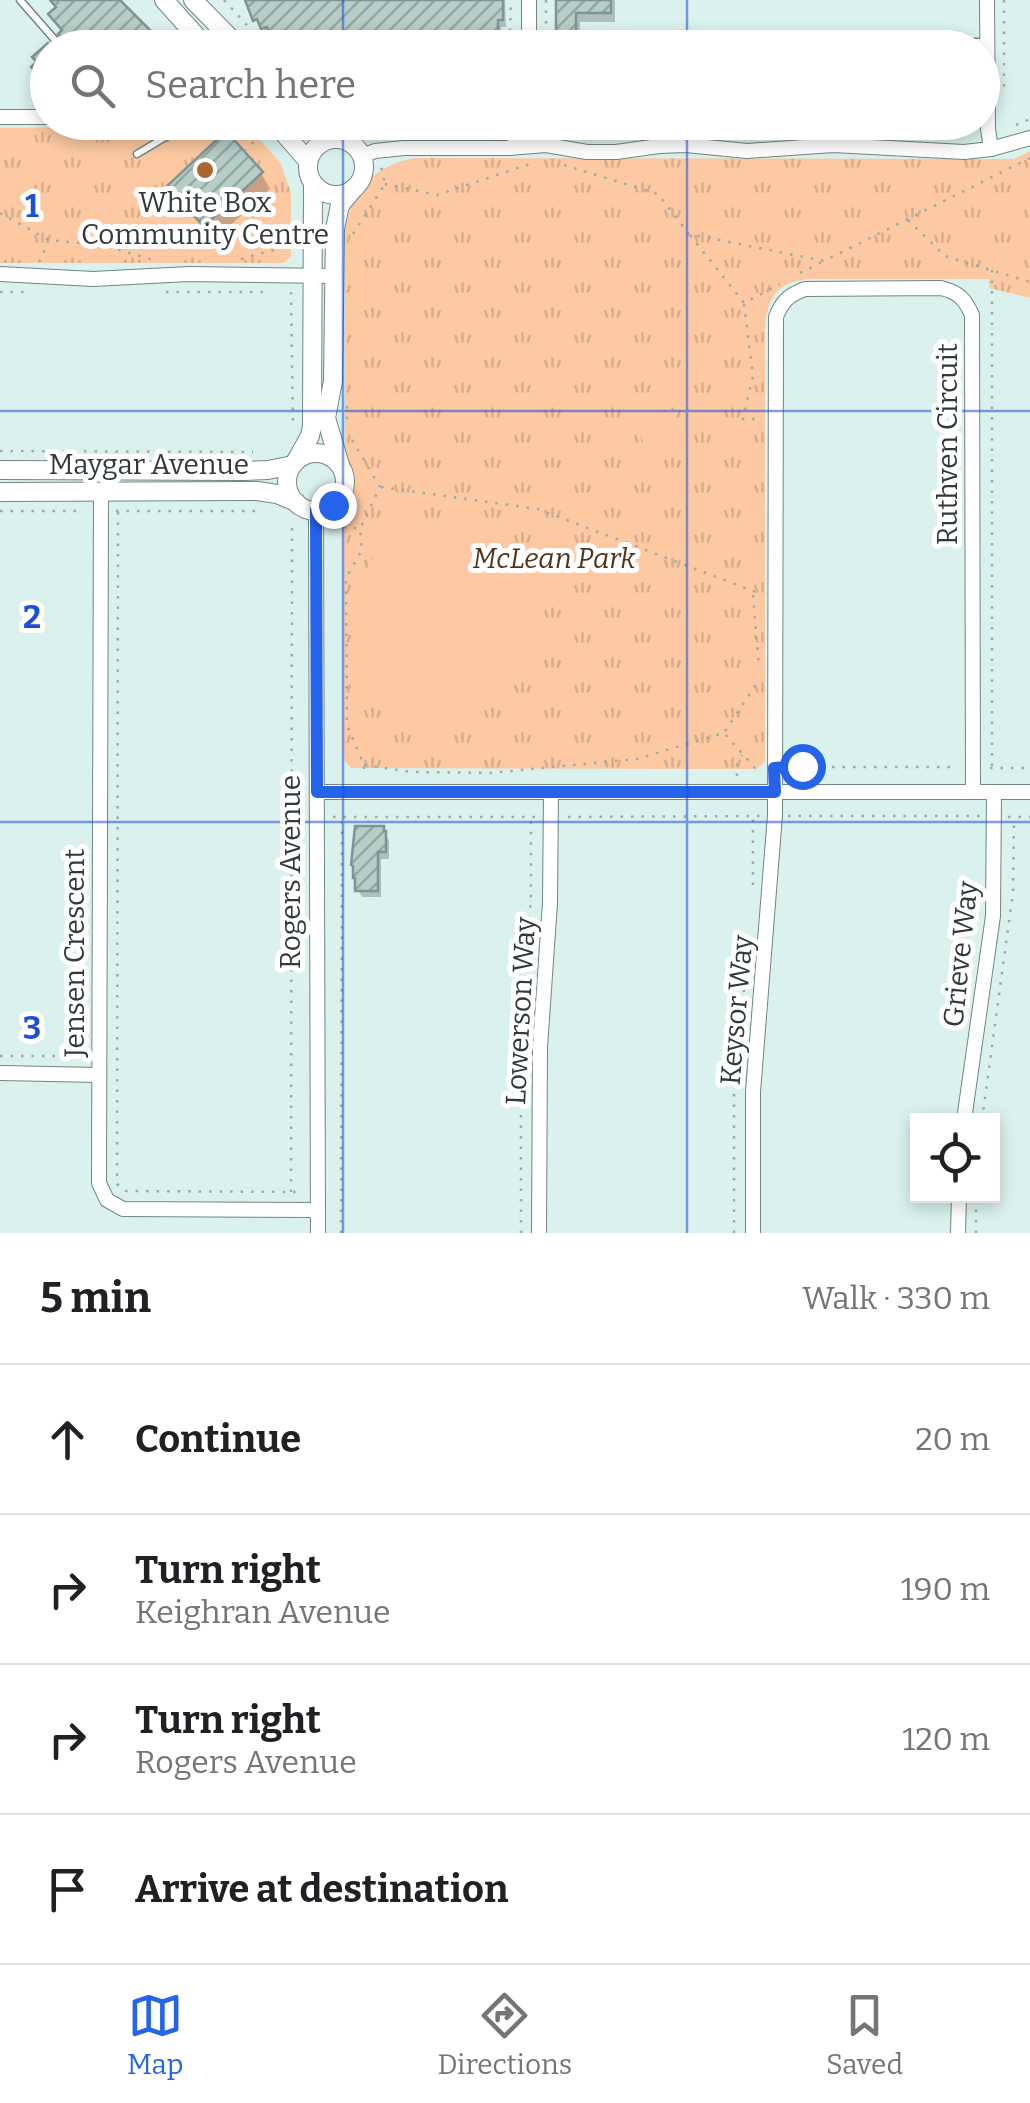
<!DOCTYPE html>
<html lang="en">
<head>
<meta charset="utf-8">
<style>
	:root { --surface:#fff; --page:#f6f6f6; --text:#202124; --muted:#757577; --line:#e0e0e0; --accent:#2563eb }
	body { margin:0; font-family:Bitter,serif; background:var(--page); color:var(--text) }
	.controls { position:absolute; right:30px; bottom:30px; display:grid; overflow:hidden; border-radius:0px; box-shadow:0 5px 15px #0003 }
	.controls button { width:90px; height:90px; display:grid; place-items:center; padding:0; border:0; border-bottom:2px solid var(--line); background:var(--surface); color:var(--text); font:50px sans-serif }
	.stop { position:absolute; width:30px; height:30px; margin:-22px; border:8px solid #2563eb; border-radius:50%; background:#fff }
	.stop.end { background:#2563eb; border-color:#fff; box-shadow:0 2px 10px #0008 }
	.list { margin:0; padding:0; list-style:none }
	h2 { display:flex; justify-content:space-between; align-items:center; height:130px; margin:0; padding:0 40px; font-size:42px }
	h2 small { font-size:32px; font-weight:400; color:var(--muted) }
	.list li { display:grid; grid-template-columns:65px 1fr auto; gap:30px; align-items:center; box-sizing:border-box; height:150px; padding:0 40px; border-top:2px solid var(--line) }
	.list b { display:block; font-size:38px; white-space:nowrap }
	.list p { margin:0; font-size:32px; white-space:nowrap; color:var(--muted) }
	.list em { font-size:32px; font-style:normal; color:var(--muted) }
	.icon { flex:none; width:55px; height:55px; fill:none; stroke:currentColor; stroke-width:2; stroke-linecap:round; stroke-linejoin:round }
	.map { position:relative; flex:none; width:1030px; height:1233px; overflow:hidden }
	.search { position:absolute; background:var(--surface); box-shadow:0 5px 15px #0003; left:30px; right:30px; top:30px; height:110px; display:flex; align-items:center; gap:25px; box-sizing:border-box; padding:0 35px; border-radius:55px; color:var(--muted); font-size:38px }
	.sheet { height:730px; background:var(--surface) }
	nav { display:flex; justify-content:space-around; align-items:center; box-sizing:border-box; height:140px; border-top:2px solid var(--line); background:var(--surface); font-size:28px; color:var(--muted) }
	nav a { display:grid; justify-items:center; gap:5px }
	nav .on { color:var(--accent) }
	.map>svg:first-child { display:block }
	.park { fill:url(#park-tufts) }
	.pitch { fill:#fcc9a2 }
	.shadow { fill:#0003 }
	.building { fill:url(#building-hatch); stroke:#809591; stroke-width:2.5 }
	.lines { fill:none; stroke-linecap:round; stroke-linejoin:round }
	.service-casing { stroke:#718683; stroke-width:9 }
	.minor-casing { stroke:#718683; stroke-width:16 }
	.tertiary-casing { stroke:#718683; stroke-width:20 }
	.path { stroke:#9aaca8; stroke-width:2.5; stroke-dasharray:2.5 8; stroke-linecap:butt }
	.service { stroke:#fff; stroke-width:6 }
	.minor { stroke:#fff; stroke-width:14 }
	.tertiary { stroke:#fff; stroke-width:18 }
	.route { stroke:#2563eb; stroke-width:12 }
	.grid { fill:none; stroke:#1d4ed8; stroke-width:2.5; stroke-opacity:0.55 }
	.poi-dot { fill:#a96831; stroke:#fff; stroke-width:4 }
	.labels { text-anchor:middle; stroke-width:10; stroke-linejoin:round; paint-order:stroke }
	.poi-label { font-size:28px; fill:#313a38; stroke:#fff }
	.street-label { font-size:28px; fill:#313a38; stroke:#fff }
	.park-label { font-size:28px; font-style:italic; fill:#543419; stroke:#fff }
	.grid-label { font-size:32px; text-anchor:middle; font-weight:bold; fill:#1d4ed8; stroke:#fff; stroke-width:10; stroke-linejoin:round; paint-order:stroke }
</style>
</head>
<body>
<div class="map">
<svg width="1030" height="1233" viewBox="0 0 1030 1233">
	<defs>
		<pattern id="park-tufts" width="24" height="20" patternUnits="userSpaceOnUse" patternTransform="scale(2.5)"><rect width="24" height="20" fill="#fcc9a2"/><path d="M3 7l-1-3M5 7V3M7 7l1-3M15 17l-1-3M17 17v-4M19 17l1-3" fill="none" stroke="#d8ad8c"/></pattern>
		<pattern id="building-hatch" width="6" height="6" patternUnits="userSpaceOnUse" patternTransform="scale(2.5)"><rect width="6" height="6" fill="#b6cdc8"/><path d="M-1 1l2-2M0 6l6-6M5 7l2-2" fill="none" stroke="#95a7a3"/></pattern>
	</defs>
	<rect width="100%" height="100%" fill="#daf1ed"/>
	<g class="park">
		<path d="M133 122 244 123 280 162 291 193V256L284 263H0V128L104 127Z"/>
		<path d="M1030 151V298L989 288V279H809C776 282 767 298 765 330V761L757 769 351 768 344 760V511C355 486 354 473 345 448V232C350 192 375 164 415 158L1014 159Z"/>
	</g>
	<g class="pitch">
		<path d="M673 410 681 443 645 451 637 418Z"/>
		<path d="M461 520C479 524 502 531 515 546 527 559 531 579 533 595 536 620 533 655 519 676 495 714 450 736 408 718 382 708 364 671 359 645 354 609 361 555 395 534 413 522 440 521 461 520Z"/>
	</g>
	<g class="shadow">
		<path d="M248 0H272L286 38V0H505L506 27H501V42H344L343 39 297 40 278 47 272 34 268 35 262 25 259 27Z"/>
		<path d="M559 0H615V22H580V42H564L558 32Z"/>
		<path d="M261 173 270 189 214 240 179 202 170 186Z"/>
		<path d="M383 828 389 841V859H381V897H362L358 890Z"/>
	</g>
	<g class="building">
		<path d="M50 0H120L168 48H69L58 34 62 30 48 14 56 7Z"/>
		<path d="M245 0H503V20H498V36H338V32L292 33 272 41 267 27 261 29 257 19 253 21Z"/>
		<path d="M556 0H611V13H576V33H556Z"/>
		<path d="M48 43 52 48H48V86L31 67 37 62 32 57Z"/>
		<path d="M226 131 263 172 204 226 167 186Z"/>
		<path d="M355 826H384V831H386V852H378V891H355V878H353V866L351 865Z"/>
	</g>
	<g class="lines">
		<defs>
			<g id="service">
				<path d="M20 0 62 48"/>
				<path d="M284 48 300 43 985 42"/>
				<path d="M177 130 185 122"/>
				<path d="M137 154 177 130 171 122"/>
			</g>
			<g id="minor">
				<path d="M529 0V48"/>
				<path d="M987 0 988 129 991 149"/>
				<path d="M0 117H48"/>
				<path d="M509 148 521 140 528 122"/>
				<path d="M362 156 375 151 404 148H509L546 145 587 152H616L659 146 686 145 747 151 833 145 964 152 991 149 1030 138"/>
				<path d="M0 274 93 279 189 274 334 276"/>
				<path d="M101 492 99 1183 107 1200 123 1209 318 1210"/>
				<path d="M316 511 318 1233"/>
				<path d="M317 792H1030"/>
				<path d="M0 1073 99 1075"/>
				<path d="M964 1120 993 916 994 792"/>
				<path d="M539 1233 540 1047 550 903 551 792"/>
				<path d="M753 1233V1092L775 815 776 317C782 301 789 295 805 289L941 288C958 292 965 299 972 315L973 792"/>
				<path d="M958 1233 959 1196"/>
			</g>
			<g id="tertiary">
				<path d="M164 0 207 48"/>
				<path d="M193 0 240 48"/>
				<path d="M274 122 308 161"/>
				<path d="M309 122 318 131 333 139"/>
				<circle cx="336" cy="167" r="28"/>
				<circle cx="316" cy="482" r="29"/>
				<path d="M296 461 310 436 312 426 313 183"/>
				<path d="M340 465 326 418 333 381 335 229 340 205 355 187"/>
				<path d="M0 470 243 471 268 470 293 465"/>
				<path d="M0 492 257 491 277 494 296 502"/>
			</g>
		</defs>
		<use href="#service" class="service-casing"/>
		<use href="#minor" class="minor-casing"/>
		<use href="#tertiary" class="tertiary-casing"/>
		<g class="path">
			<path d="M224 0 268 48"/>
			<path d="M546 0V28"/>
			<path d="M1004 0V91"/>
			<path d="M510 31 511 0"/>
			<path d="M1016 125 1030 119"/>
			<path d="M349 128 502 129 510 123"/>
			<path d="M547 128 829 129"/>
			<path d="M842 129H974"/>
			<path d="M244 151 260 136"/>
			<path d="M564 165 658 194 689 234 824 261 1030 158"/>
			<path d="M385 184 437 195 533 163"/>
			<path d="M0 213 49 240 102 245 154 260"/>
			<path d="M908 220 945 256 1030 282"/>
			<path d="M353 234 385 184 381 167"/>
			<path d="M690 235 744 303 780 284"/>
			<path d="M241 259 296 244"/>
			<path d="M39 262 48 242"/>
			<path d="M992 270V766"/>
			<path d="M800 273 824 261"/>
			<path d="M0 292H28"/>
			<path d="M166 292H263"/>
			<path d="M291 292 293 428"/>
			<path d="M744 304 753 376 743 419H759"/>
			<path d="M347 406V423"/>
			<path d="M352 440 380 487 360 529 362 550 346 578 347 725 364 765V777"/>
			<path d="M0 451 253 452"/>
			<path d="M381 487 538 509 761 594"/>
			<path d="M0 511H83"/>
			<path d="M116 511H263"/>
			<path d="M118 512 117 1184 126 1191 300 1192"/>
			<path d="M333 525 360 529"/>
			<path d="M753 595 759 667"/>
			<path d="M725 731 759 680"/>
			<path d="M364 765 412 772 490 773 637 759 724 733 755 768H762"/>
			<path d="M790 767H957"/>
			<path d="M990 768H1030"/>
			<path d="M737 776V765L742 755"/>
			<path d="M788 816H980"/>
			<path d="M333 817H535"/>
			<path d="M568 817 760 816"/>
			<path d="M1008 817H1030"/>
			<path d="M753 885V818"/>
			<path d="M0 1056H83"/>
			<path d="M982 1120 1013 892 1014 818"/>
			<path d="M291 1192 292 520"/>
			<path d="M341 1233 342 818"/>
			<path d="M521 1233V1046L531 895V817"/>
			<path d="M734 1233V1090L749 938"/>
			<path d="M976 1233V1196"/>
		</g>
		<use href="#service" class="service"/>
		<use href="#minor" class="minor"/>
		<use href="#tertiary" class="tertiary"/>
	</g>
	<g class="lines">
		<path class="route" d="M333 505 316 510 317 792H775L774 768 802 766"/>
	</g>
	<path class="grid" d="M343 0V48M687 0V48M343 122V1233M687 122V1233M0 411H1030M0 822H1030"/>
	<circle class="poi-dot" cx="205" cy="170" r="10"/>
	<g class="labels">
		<g class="poi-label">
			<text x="205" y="212">White Box<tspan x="205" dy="32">Community Centre</tspan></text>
		</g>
		<g class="street-label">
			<text transform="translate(947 444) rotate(-90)" y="10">Ruthven Circuit</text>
			<text x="149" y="474">Maygar Avenue</text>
			<text transform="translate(290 872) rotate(-90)" y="10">Rogers Avenue</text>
			<text transform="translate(74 953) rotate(-90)" y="10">Jensen Crescent</text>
			<text transform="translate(960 954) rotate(-84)" y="10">Grieve Way</text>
			<text transform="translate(736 1010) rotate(-85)" y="10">Keysor Way</text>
			<text transform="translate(520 1011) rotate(-87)" y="10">Lowerson Way</text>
		</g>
		<g class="park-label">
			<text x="554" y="568">McLean Park</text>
		</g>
	</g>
	<g class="grid-label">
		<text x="32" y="217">1</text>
		<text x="32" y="628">2</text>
		<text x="32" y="1039">3</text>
	</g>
</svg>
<div class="controls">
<button><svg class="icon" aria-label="locate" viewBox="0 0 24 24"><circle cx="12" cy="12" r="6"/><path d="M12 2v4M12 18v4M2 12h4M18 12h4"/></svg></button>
</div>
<div class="stop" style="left:802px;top:766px"></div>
<div class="stop end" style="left:333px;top:505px"></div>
<div class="search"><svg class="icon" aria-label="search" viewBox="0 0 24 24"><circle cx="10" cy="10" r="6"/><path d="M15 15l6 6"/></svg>Search here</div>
</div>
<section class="sheet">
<h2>5 min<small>Walk · 330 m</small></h2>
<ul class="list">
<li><svg class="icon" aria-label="ahead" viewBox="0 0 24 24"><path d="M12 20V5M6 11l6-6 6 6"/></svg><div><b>Continue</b></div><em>20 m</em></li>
<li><svg class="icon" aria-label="right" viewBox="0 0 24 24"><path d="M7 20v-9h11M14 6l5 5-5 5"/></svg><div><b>Turn right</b><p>Keighran Avenue</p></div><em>190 m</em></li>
<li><svg class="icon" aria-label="right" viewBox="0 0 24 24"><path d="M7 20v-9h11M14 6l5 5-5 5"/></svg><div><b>Turn right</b><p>Rogers Avenue</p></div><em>120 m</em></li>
<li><svg class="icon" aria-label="arrive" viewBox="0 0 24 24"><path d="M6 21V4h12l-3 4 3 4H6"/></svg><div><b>Arrive at destination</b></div></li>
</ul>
</section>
<nav>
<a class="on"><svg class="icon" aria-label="map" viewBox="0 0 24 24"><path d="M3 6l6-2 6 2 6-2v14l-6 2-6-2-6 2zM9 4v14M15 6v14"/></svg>Map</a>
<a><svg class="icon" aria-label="directions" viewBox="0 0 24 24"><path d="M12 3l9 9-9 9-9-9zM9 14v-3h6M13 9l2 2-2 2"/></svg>Directions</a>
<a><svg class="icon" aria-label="saved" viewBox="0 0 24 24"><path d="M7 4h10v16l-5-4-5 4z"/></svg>Saved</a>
</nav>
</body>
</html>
